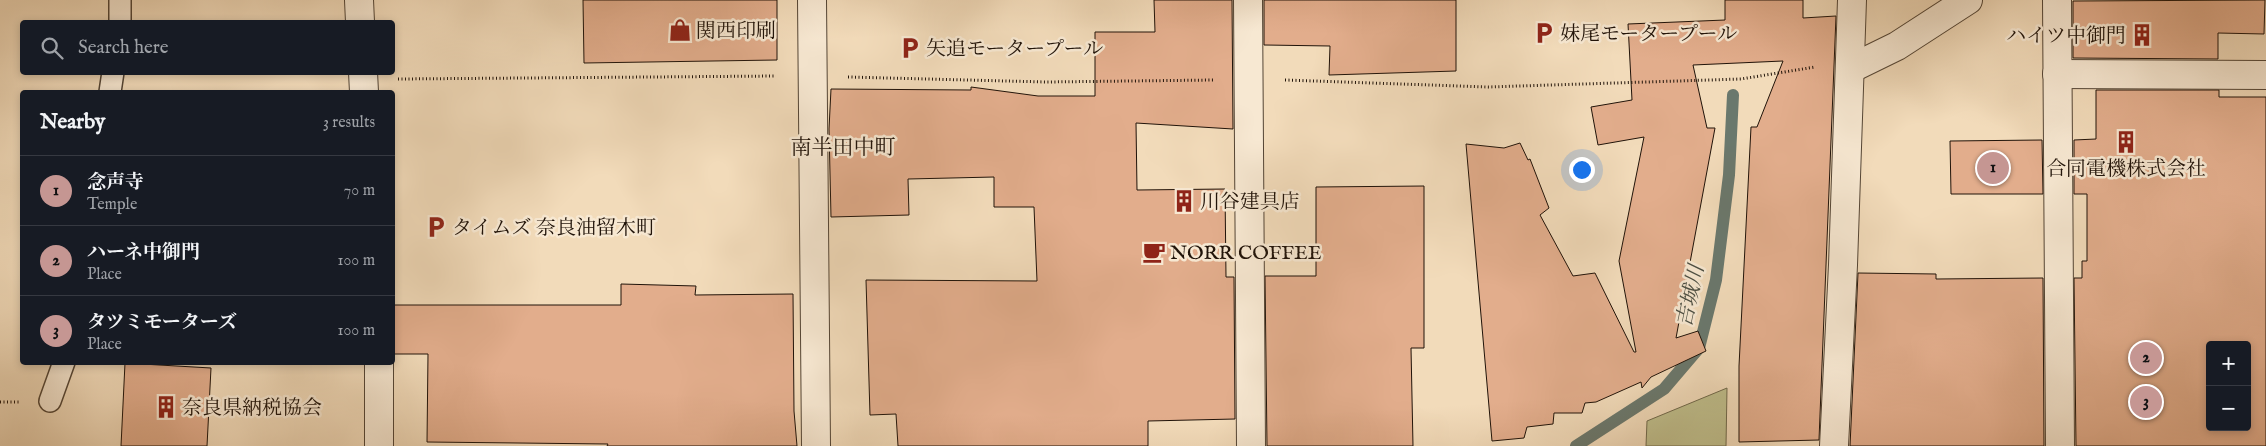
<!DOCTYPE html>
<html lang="en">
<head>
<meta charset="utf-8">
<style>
	:root { --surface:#171b24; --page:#20242c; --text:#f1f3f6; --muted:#9ea1a6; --line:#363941; --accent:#c59692 }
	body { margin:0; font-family:"IM FELL English","Noto Serif JP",serif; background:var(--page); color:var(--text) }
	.controls { position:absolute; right:15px; bottom:15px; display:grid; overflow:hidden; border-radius:5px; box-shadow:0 2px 8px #0003 }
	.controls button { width:45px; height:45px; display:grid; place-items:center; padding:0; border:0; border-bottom:1px solid var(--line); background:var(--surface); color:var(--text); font:25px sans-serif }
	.you { position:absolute; left:1581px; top:169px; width:18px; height:18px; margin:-12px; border:4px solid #fff; border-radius:50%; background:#1a73e8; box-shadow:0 0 0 8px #1a73e833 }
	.badge { display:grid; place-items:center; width:32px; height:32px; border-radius:50%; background:var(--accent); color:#111; font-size:16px; font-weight:700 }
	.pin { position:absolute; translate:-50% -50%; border:2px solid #fff; box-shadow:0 1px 5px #0006 }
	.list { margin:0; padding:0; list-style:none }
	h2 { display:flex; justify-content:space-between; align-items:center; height:65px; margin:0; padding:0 20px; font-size:21px }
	h2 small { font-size:16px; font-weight:400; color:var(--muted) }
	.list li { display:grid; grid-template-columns:32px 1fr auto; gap:15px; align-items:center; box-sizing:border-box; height:70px; padding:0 20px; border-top:1px solid var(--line) }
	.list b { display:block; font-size:19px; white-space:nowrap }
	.list p { margin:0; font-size:16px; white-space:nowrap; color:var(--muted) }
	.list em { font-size:16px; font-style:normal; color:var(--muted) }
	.icon { flex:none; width:28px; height:28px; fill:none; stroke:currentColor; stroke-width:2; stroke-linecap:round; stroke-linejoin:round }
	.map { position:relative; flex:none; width:2266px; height:446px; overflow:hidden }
	.search { position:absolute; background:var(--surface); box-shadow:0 2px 8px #0003; left:20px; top:20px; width:375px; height:55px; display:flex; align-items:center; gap:12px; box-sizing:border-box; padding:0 18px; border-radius:5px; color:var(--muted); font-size:19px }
	.panel { position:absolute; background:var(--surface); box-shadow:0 2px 8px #0003; left:20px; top:90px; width:375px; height:275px; border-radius:5px }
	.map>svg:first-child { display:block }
	.green { fill:#bfbe8c; stroke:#70684a }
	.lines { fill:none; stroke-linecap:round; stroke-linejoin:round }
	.stream { stroke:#6a786d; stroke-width:12 }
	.building { fill:#e2ad8c; stroke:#201309; fill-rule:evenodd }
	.service-casing { stroke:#544535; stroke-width:24 }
	.minor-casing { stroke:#544535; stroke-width:30 }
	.path { stroke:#201309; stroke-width:3; stroke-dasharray:1 2.5; stroke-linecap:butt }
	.service { stroke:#f7e8d2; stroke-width:21 }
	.minor { stroke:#f7e8d2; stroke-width:28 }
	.labels { text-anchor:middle; stroke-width:5; stroke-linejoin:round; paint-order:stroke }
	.poi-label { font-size:20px; fill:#201309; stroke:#f7e8d2; text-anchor:start }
	.neighbourhood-label { font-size:21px; fill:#201309; stroke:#f7e8d2 }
	.water-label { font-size:21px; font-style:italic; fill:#4b4e43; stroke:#f7e8d2 }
</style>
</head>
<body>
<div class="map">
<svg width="2266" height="446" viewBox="0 0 2266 446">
	<rect width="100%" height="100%" fill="#f2dbba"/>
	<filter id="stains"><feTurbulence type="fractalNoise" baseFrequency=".004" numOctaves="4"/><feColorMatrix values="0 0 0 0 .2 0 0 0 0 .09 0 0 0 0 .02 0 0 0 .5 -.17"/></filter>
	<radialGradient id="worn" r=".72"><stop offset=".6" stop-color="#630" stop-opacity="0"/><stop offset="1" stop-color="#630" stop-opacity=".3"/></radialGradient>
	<path class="green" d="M1727 388 1726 446H1646L1647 421Z"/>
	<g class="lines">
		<path class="stream" d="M1576 446 1664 389 1699 348 1716 280 1729 175 1733 95"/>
	</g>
	<g class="building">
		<path d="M583 0H777V60L584 63Z"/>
		<path d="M1154 0H1232L1233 129 1136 123 1137 190 1225 189 1226 277H1234L1235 419 1148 421V446H898L896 414 870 415 866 280 1037 281 1034 207H994V177L908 179 909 215 831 217 829 129 831 89 971 90V87L1038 96H1095V32H1155Z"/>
		<path d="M1264 0H1456V71L1329 75 1330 46 1264 45Z"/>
		<path d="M1725 0H1803V18L1836 16 1819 440 1739 442V366L1751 127H1757L1783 61 1693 65 1707 128H1715L1676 338 1698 331 1706 351 1651 377 1642 388 1641 382 1596 402 1585 403 1582 413H1554L1553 424 1527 427 1524 438 1492 441 1466 144 1504 148 1520 143 1528 160 1530 159 1549 208 1540 215 1573 276 1595 273 1634 352H1636L1619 261 1644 137 1598 145 1591 107 1632 100 1628 24 1725 20Z"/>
		<path d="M2265 0 2264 34 2218 33V59L2073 58V1Z"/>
		<path d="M2096 90H2219V97H2266V446H2076L2074 278H2082V261H2087V194H2074V140L2096 139ZM2210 345H2247V427H2210Z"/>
		<path d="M2042 140 2043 194H1951L1950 141Z"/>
		<path d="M1424 186V348H1411L1413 446H1267L1265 276H1316V187Z"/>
		<path d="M1858 273 1936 274V279L2043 278 2044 446H1850Z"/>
		<path d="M621 284 696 286 695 295 793 294 794 411 797 446H607L608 444 427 442 428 354H394V305H621Z"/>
		<path d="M125 363 211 368 207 446H121Z"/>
	</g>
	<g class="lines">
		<defs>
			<g id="service">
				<path d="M120 0V22"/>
				<path d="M110 92 113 72"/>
				<path d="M50 401 64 362"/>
			</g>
			<g id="minor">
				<path d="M359 0 360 22"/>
				<path d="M812 0 816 446"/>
				<path d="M1248 0 1251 446"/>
				<path d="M2057 0 2060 446"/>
				<path d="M1850 69 1897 46 1968 0"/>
				<path d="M363 72 364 92"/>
				<path d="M2057 74 2266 75"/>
				<path d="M379 362V446"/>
				<path d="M1834 446 1843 265 1852 0"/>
			</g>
		</defs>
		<use href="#service" class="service-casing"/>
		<use href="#minor" class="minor-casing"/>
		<g class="path">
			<path d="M848 77 1046 82 1214 80"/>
			<path d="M398 79 776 76"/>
			<path d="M1285 80 1488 87 1741 79 1815 67"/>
			<path d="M0 402H19"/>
		</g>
		<use href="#service" class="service"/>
		<use href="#minor" class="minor"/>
	</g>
	<defs>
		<symbol id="shop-bare" viewBox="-9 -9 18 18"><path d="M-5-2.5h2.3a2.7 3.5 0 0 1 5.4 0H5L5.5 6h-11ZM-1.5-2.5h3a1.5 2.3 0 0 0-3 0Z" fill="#8f2418" stroke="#f7e8d2" stroke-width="2.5" paint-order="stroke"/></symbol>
		<symbol id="parking-bare" viewBox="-9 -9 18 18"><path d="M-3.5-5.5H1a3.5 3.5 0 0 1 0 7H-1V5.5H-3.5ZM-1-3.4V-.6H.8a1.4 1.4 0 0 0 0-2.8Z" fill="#8f2418" stroke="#f7e8d2" stroke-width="2.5" paint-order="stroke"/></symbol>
		<symbol id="building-bare" viewBox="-9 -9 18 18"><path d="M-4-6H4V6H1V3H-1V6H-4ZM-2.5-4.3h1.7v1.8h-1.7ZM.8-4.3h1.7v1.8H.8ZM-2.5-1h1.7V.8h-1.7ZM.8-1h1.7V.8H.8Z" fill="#8f2418" stroke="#f7e8d2" stroke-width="2.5" paint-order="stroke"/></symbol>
		<symbol id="cafe-bare" viewBox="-9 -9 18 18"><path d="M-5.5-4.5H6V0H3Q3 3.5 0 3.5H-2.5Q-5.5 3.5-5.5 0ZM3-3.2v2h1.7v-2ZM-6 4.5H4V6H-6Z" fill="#8f2418" stroke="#f7e8d2" stroke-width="2.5" paint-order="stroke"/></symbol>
	</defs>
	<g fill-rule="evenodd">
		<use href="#shop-bare" x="664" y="14" width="32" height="32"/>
		<use href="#parking-bare" x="1528" y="17" width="32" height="32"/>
		<use href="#building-bare" x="2126" y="19" width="32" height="32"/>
		<use href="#parking-bare" x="894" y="32" width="32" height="32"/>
		<use href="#building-bare" x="2110" y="126" width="32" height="32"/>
		<use href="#building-bare" x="1168" y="185" width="32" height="32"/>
		<use href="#parking-bare" x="420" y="211" width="32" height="32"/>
		<use href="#cafe-bare" x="1138" y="236" width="32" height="32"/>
		<use href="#building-bare" x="150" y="391" width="32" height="32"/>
	</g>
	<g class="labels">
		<g class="poi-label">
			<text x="696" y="37">関西印刷</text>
			<text x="1560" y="40">妹尾モータープール</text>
			<text x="2126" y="42" text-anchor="end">ハイツ中御門</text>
			<text x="926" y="55">矢追モータープール</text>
			<text x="2126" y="175" text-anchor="middle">合同電機株式会社</text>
			<text x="1200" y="208">川谷建具店</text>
			<text x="452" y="234">タイムズ 奈良油留木町</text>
			<text x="1170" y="259">NORR COFFEE</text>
			<text x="182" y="414">奈良県納税協会</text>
		</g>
		<g class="neighbourhood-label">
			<text x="843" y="154">南半田中町</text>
		</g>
		<g class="water-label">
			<text transform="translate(1690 296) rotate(-78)" y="7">吉城川</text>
		</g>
	</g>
	<rect width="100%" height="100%" filter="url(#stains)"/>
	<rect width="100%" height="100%" fill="url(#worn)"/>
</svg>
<div class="controls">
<button>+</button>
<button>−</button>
</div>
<div class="you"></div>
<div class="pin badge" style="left:1993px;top:168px">1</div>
<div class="pin badge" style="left:2146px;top:358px">2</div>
<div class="pin badge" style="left:2146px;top:402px">3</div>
<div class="search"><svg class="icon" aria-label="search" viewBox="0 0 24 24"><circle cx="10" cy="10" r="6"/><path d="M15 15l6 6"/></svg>Search here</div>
<section class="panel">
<h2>Nearby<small>3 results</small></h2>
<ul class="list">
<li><span class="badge">1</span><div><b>念声寺</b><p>Temple</p></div><em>70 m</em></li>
<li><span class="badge">2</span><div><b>ハーネ中御門</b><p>Place</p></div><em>100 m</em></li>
<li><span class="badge">3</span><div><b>タツミモーターズ</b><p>Place</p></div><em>100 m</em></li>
</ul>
</section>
</div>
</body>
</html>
